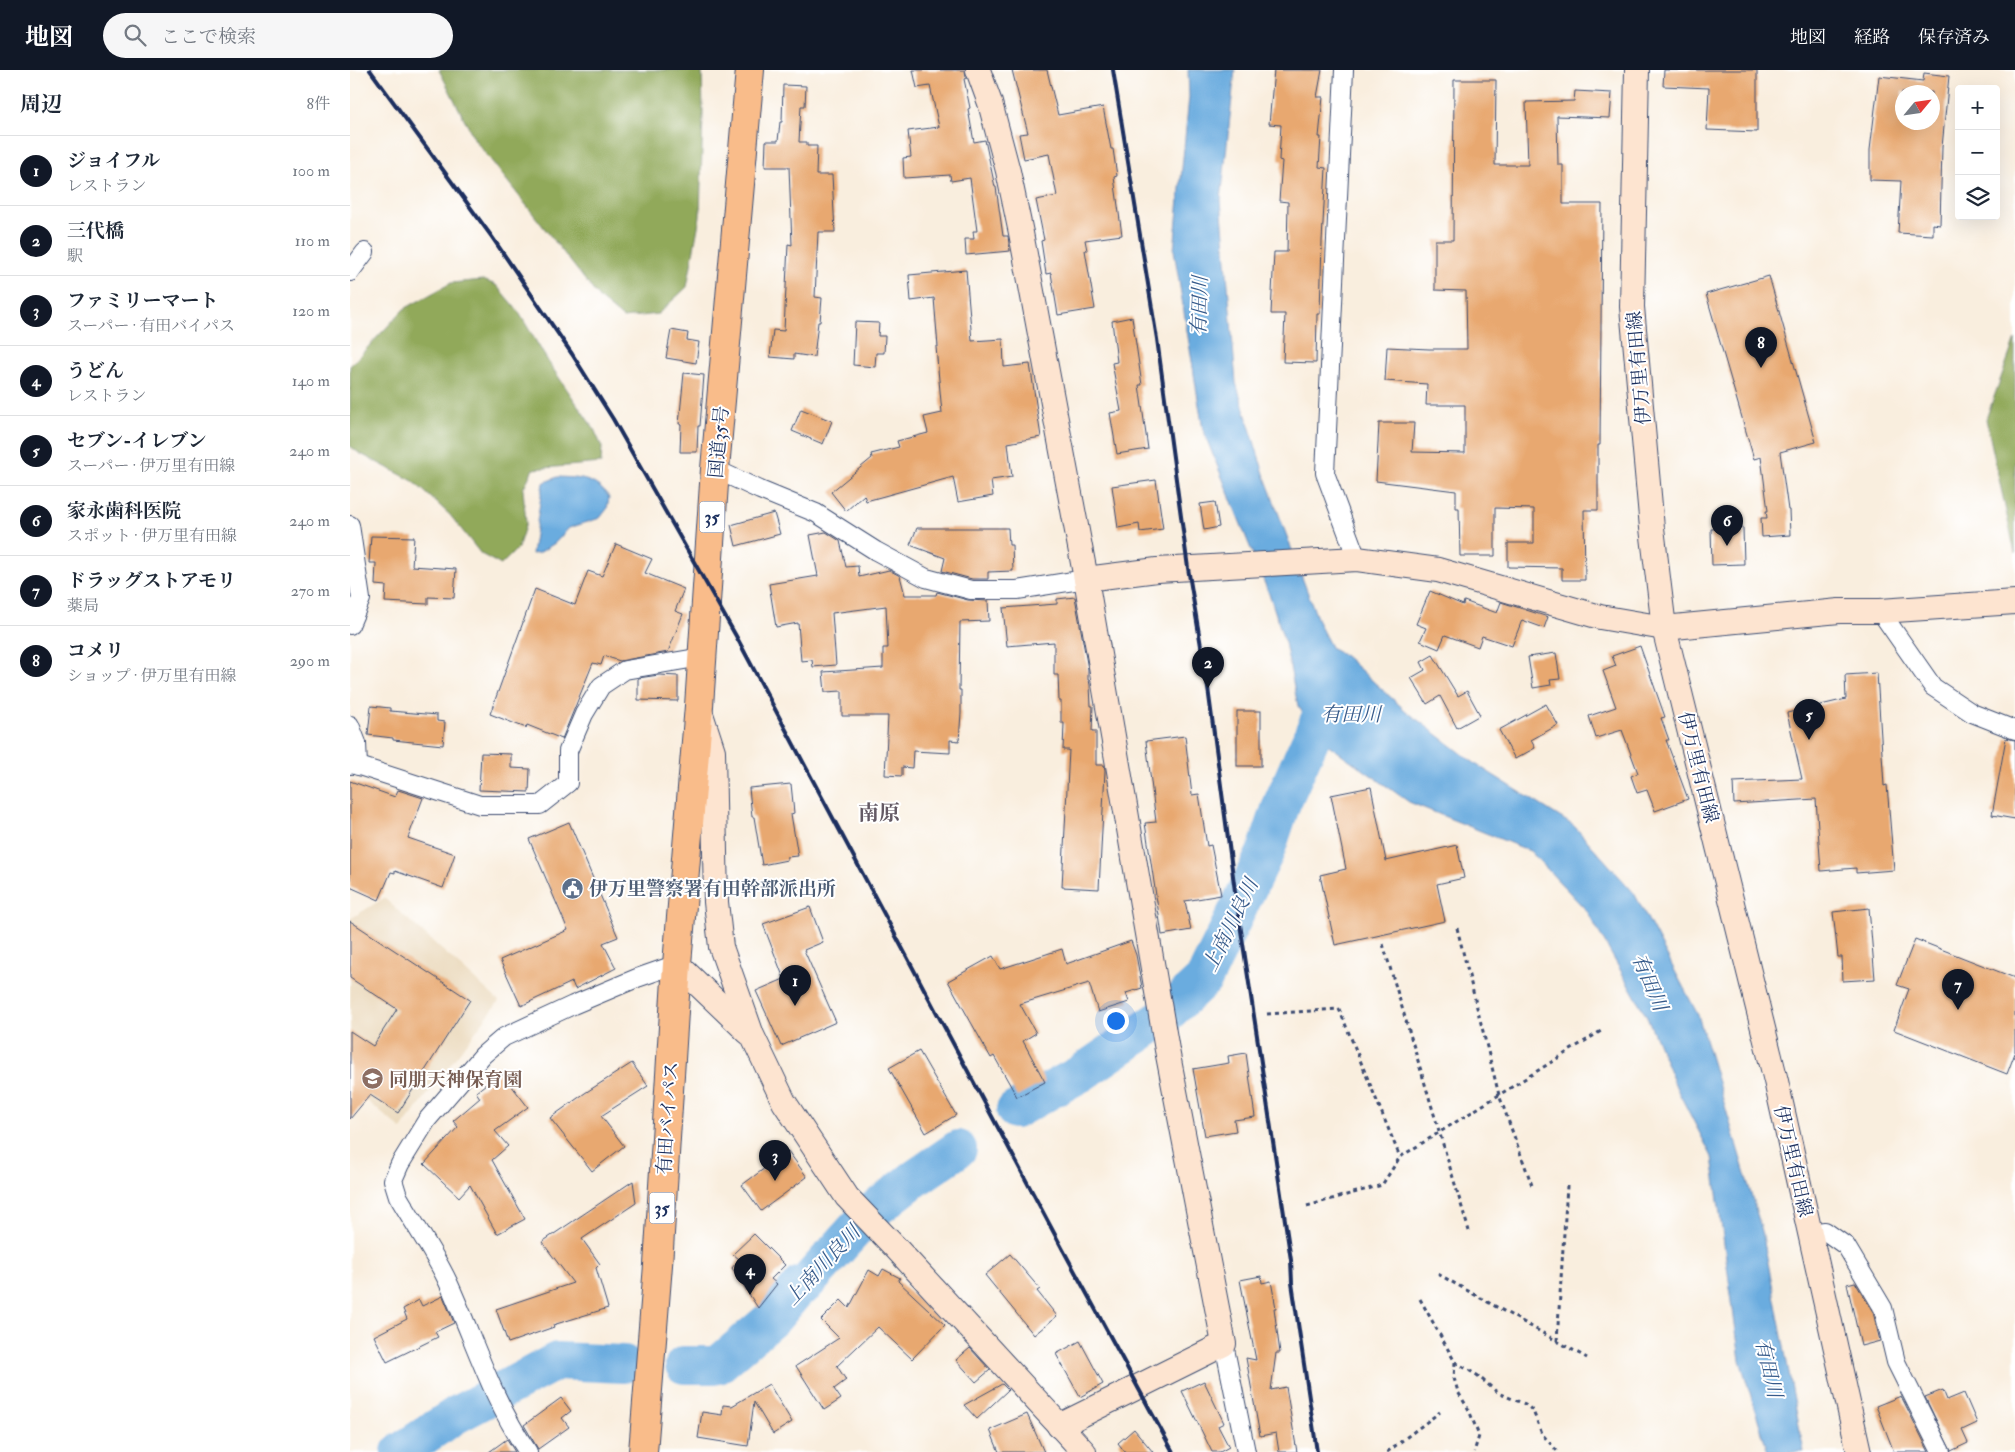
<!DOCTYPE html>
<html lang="ja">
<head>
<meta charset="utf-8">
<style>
	:root { --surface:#fff; --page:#f6f6f7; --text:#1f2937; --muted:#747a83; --line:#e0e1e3; --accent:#111827 }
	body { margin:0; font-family:"IM FELL Double Pica","Noto Serif JP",serif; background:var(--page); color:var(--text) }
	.controls { position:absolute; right:15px; top:15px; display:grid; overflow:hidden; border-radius:5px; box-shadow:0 5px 20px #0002 }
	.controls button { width:45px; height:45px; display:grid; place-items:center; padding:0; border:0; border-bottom:1px solid var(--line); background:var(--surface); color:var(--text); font:25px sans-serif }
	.compass { position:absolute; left:1545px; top:15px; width:45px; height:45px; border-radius:50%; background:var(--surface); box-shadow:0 5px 20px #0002; rotate:61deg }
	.you { position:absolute; left:765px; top:950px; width:18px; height:18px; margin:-12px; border:4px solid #fff; border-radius:50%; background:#1a73e8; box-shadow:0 0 0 8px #1a73e833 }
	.badge { display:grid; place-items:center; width:32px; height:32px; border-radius:50%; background:var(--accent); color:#fff; font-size:16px; font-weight:700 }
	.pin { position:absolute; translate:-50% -41px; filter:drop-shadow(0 1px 2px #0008) }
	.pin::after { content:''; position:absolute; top:26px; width:18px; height:15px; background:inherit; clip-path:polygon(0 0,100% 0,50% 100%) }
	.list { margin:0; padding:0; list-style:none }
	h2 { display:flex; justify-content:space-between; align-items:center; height:65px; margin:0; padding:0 20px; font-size:21px }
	h2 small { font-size:16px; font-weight:400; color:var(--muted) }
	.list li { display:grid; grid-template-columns:32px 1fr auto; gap:15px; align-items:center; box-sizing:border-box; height:70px; padding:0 20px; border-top:1px solid var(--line) }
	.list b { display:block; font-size:19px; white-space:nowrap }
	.list p { margin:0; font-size:16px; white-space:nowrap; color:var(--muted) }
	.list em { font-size:16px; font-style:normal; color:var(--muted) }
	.icon { flex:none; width:28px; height:28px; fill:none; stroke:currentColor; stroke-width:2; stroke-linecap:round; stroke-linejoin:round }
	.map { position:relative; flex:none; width:1665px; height:1382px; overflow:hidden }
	header { display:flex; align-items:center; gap:30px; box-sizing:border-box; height:70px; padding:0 25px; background:var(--accent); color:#fff }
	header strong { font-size:24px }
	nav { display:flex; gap:28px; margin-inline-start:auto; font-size:18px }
	.search { width:350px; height:45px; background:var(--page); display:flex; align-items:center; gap:12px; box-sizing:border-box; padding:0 18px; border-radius:28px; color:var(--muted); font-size:19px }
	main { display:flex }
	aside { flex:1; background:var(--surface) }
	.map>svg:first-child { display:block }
	.built { fill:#ead8ba }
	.forest { fill:#91a95a; stroke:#566c5c }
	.water { fill:#6bacdf; stroke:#436e9e }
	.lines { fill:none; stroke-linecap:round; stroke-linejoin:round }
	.river { stroke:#6bacdf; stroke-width:38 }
	.building { fill:#e8a870; fill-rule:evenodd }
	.street-casing { stroke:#3c4c71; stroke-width:20 }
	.secondary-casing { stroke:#3c4c71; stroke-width:26 }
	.highway-casing { stroke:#3c4c71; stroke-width:30 }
	.path { stroke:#3c4c71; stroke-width:3; stroke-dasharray:4 4; stroke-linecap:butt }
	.street { stroke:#fff; stroke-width:18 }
	.secondary { stroke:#fde4d0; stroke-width:24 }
	.highway { stroke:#f9bc8a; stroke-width:28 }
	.rail { stroke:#1b2f5e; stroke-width:4 }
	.labels { text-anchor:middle; stroke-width:4; stroke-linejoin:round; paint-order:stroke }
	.shield { fill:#fff; stroke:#5f6d8e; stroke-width:1 }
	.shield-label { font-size:18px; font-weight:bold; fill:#1b2f5e }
	.street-label { font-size:19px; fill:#1b2f5e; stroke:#fff }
	.service-label { font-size:19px; font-weight:bold; fill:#4e5e75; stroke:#fff; text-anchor:start }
	.education-label { font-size:19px; font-weight:bold; fill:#785e54; stroke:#fff; text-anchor:start }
	.water-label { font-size:20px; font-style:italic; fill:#375b8b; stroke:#fff }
	.quarter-label { font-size:21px; font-weight:bold; fill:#635964; stroke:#fff }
</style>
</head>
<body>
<header>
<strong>地図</strong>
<div class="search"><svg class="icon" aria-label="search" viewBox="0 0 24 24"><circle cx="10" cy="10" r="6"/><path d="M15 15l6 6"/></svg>ここで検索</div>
<nav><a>地図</a><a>経路</a><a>保存済み</a></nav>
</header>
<main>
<aside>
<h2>周辺<small>8件</small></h2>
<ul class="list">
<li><span class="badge">1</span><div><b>ジョイフル</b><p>レストラン</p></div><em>100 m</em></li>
<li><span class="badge">2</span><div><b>三代橋</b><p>駅</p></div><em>110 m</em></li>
<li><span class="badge">3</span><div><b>ファミリーマート</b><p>スーパー · 有田バイパス</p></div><em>120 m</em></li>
<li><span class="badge">4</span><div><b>うどん</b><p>レストラン</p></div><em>140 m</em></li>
<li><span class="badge">5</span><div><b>セブン-イレブン</b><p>スーパー · 伊万里有田線</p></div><em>240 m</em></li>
<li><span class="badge">6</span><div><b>家永歯科医院</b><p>スポット · 伊万里有田線</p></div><em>240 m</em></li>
<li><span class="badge">7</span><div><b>ドラッグストアモリ</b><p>薬局</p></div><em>270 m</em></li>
<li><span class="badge">8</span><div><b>コメリ</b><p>ショップ · 伊万里有田線</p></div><em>290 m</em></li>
</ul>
</aside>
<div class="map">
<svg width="1665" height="1382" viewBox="0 0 1665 1382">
	<rect width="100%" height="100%" fill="#fff"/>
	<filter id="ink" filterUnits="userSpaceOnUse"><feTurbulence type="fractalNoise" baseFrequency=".02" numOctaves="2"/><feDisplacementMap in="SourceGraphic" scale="10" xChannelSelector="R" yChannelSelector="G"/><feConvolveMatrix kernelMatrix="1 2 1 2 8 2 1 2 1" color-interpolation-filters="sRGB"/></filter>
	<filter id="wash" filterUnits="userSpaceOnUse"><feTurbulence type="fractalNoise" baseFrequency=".0096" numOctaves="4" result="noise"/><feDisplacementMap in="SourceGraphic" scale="20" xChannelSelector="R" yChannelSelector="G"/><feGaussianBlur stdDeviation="1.12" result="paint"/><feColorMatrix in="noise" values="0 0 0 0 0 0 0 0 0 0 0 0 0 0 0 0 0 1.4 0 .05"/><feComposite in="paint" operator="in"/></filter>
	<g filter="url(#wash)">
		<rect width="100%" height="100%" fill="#f9eede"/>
		<path class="built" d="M34 828 149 931 51 1059 0 1017V849Z"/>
		<g class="forest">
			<path d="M89 0H352L353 43 350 146 337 217 308 244 273 248 250 229 125 70Z"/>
			<path d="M133 210 146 215 168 241 199 293 244 359 252 377 251 393 183 399 173 419 176 453 168 478 151 495 131 484 100 445 63 411 9 383 0 376V296L54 239 101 213Z"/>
			<path d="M1665 269V483L1636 349Z"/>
		</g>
		<g class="water">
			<path d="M838 0H885L871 130 886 313 915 407 970 556 982 579 995 586 1056 641 1127 695 1224 756 1284 823 1348 945 1412 1161 1454 1382H1418L1390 1290 1362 1087 1327 1019 1298 949 1237 841 1180 781 1059 732 973 671 948 636 935 573 921 529 853 360 824 180 839 27Z"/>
			<path d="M207 407C230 408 245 408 259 427L257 439 250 448 219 458 205 473 189 483 182 484 193 413Z"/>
		</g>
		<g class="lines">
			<g class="river">
				<path d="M665 1040 730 1004 812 948 854 909 916 781 932 733 974 639 980 611"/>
				<path d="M334 1295H368L425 1246 451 1215 454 1216 519 1144 563 1110 608 1079"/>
				<path d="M50 1382 106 1345 207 1291 274 1294"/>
			</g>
		</g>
		<g id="blocks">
			<g class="building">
				<path d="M563 0H615L616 8 614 9 620 38 618 39 624 72 635 70 645 117H646L653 166H658L660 181 616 185 615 169H624L623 161H627L620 108 601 111 600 105 554 108 553 88 561 87 558 61 589 57 580 16 567 18Z"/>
				<path d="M662 0H697L708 45 753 37 761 79H763L767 106 764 107 772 165 735 170 737 180H735L745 239 708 245 701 203 696 204 691 171 694 170 686 130 707 126 699 84 674 89 669 64 678 63Z"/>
				<path d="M924 0H972L967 27H973L969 67H971L969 97 976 98 972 171 970 244H967L966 293 933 292 935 244H921L924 182H937L938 132 929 131 932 91 929 90 931 55 919 54Z"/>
				<path d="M1314 0H1407V62L1357 60 1359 18 1313 16Z"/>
				<path d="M1574 3 1599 6 1592 77 1590 155 1583 154V165L1548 163 1551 111 1520 110V80L1529 6 1573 11ZM1552 22H1582V52H1552Z"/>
				<path d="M1104 10H1146L1145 95H1178L1176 32 1224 31 1225 21 1262 23 1260 48 1207 46 1208 95H1213V134H1252L1250 375H1248V440H1234L1235 510H1212V498L1158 497V473H1184V439L1145 438V486H1110L1109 438H1106V421L1026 411 1029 353H1064L1062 382 1115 383V335H1076L1077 314 1035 311 1037 277 1079 279H1117L1116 221 1085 220V170H1103Z"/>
				<path d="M433 15 456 16 455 36H451L449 72H457V76H467L466 105H482L485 162H468L465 227 472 228 470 252H468L464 287 444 284V289L420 287 423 260 434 261 438 174 442 175 439 97H415L416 71H428L430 52H432Z"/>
				<path d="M616 200 622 271 653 269 654 297 680 294 691 367 658 373 662 407 641 410 643 426 608 432 603 407 516 431 514 425 496 441 481 422 522 388 521 384 549 377 547 371 578 363 574 347 592 343 586 277H588L584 228 561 231 559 205Z"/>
				<path d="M1419 206 1466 372 1430 382 1438 440H1439L1440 465 1412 467 1411 448H1417L1416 441H1418L1411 387 1404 389 1356 224Z"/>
				<path d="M782 247 792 315H789L798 379 767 384 760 343 771 341 762 293 767 292 762 251Z"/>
				<path d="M505 252 529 253 528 266H535L534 283H526L525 297 503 295Z"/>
				<path d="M321 260 338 263 337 270 349 272 346 293 316 288Z"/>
				<path d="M334 303 354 305 350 356H348L347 382H330L331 354H329Z"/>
				<path d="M451 339 482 351 473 374 442 361Z"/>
				<path d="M806 410 813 459 790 462 789 454 768 458 762 416Z"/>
				<path d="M865 432 869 457 854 460 850 434Z"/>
				<path d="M424 443 430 464 386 476 381 455Z"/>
				<path d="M567 458H658L659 475H662L663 501 638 502V509H622L592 501 595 488 560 475Z"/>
				<path d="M1393 458 1394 494 1362 495 1361 459Z"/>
				<path d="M476 462 490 471 496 497 508 496 509 507 539 500 550 506 555 525H586L587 522 618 530 638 531 639 551 610 552 609 620H611V643L609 671 600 670V683L563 681 562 698 552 697V706L535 705 538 646H492V621L475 622 473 602 533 598V578H538L536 536 482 543 486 595 463 597 462 590 451 591 448 553 426 557 419 514 468 506 460 465Z"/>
				<path d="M21 466 64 467 62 496 106 499 104 528 78 527V534L35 532 36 516 25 515 26 493H19Z"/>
				<path d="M266 474 302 489 295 503 334 519 325 541 333 544 318 582 270 591 254 586 251 595 243 593 212 669 177 655 176 658 140 644 185 519 225 535 238 501 252 506Z"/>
				<path d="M1080 521 1113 535 1114 531 1147 543 1151 532 1198 547 1194 558 1172 550 1162 576 1132 566 1128 577 1095 565 1089 579 1070 571 1076 558 1066 554Z"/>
				<path d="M725 527 738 599V610H739L740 615 741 636H743L742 661H746V695H754L755 700 749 819 712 817 719 680H713L714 653H711V631H709L708 605H704V572L657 576 653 538 707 534V529Z"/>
				<path d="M1290 576 1315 647 1311 648 1319 670H1316L1338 729 1305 741 1297 720 1287 723 1281 706 1288 703 1272 660 1246 668 1239 646 1266 637 1253 601 1266 596 1262 586Z"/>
				<path d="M1206 583 1210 609 1200 610 1201 615 1183 618 1178 587Z"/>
				<path d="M1083 585 1108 626 1117 621 1130 645 1107 658 1090 626 1077 634 1061 608 1075 600 1071 592Z"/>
				<path d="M1527 603 1534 716 1537 715 1544 800 1506 803V798L1471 801 1466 729 1384 734 1383 712 1452 709 1437 643 1496 629 1495 605Z"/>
				<path d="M309 605 328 606V631L288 630V608Z"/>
				<path d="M1196 634 1208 655 1181 670 1185 678 1165 689 1149 660Z"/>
				<path d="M21 636 40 638V641L87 645V651L95 652 93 675 43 670V668L18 665Z"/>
				<rect x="887" y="641" width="24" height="55"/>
				<path d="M835 666 842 725 849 724 857 776 861 775 871 825 835 831 841 860 812 865 795 753 806 752 796 671Z"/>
				<path d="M1656 668 1665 670V749L1642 745Z"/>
				<path d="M131 683 161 684V698L180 699 179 722 129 720Z"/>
				<path d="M0 711 45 727 48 720 73 728 58 768 105 784 93 818 45 801V803L41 802 29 830 0 817Z"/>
				<path d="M441 714 444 743 441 744 448 786 437 787V790L412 795 404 747H402L399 718Z"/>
				<path d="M1021 717 1036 791 1107 775 1114 808 1087 814 1095 851 985 875 970 805 996 799 981 725Z"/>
				<path d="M219 752 268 867 253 873 266 898 225 919 222 912 171 936 150 890 218 860 179 769Z"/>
				<path d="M460 837 473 872 454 880 486 952 431 976 406 921 434 909 413 854Z"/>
				<path d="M1519 838 1525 909 1493 911 1492 887H1488L1483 842Z"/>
				<path d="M0 851 120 930 48 1043 20 1025 0 1049V961L23 976 47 939 0 908Z"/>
				<path d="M1565 869 1665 908V983L1657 1004 1544 960 1559 919 1547 915Z"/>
				<path d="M781 871 786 885 792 918 776 923 779 932 748 942 739 913 670 934 686 963 673 971 695 1012 667 1027 644 986 641 988 598 911 643 886 650 899 712 879 716 894Z"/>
				<path d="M569 981 606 1045 576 1063 539 998Z"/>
				<path d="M896 983 905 1047 884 1050 886 1061 855 1066 843 999 879 993 878 986Z"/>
				<path d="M282 993 298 1016 251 1046 274 1076 242 1101 200 1048 235 1023Z"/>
				<path d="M151 1002 178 1037 145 1061 158 1076 142 1090 175 1149 147 1164 120 1115 109 1127 74 1094 108 1057 103 1051 130 1028 126 1022Z"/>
				<path d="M438 1081 457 1107 411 1141 392 1115Z"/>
				<path d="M283 1111 286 1133 232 1169 250 1194 246 1198 258 1238 203 1255 204 1257 158 1273 146 1239 223 1213 192 1172Z"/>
				<path d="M404 1164 435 1195 421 1209 427 1214 408 1238 382 1198 389 1189 383 1184Z"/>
				<path d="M660 1184 690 1219 687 1221 707 1246 684 1265 635 1205Z"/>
				<path d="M533 1199 550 1208 548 1211 595 1255 562 1289 528 1257 487 1296 496 1310 484 1319 491 1329 474 1340 446 1296 489 1268 471 1250 491 1230 499 1238 519 1200 529 1206Z"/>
				<path d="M911 1206 912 1213 921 1211 926 1238H924L930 1283H926L921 1320 936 1317 947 1382H929L926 1363 910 1366 896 1288 906 1290 890 1210Z"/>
				<path d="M1505 1212 1523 1242 1530 1271 1511 1276 1497 1214Z"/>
				<path d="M93 1226 104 1253 85 1262 88 1267 37 1292 24 1266 57 1249 53 1239 69 1230 72 1236Z"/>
				<path d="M730 1271 753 1314 730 1327 706 1284Z"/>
				<path d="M620 1278 640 1300 626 1312 606 1290Z"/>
				<path d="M854 1311 874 1353 868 1356 879 1377 870 1382H862L832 1321Z"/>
				<path d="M419 1314 442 1352 423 1364 404 1332 398 1376 348 1368 352 1342 372 1345 373 1335 382 1336Z"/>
				<path d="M652 1314 658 1320 627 1349 614 1335Z"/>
				<path d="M1593 1320 1597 1330 1614 1323 1627 1353 1612 1360 1618 1373 1601 1381 1575 1327Z"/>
				<path d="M1551 1326 1579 1382H1544L1526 1336Z"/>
				<path d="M211 1328 221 1341 212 1348 219 1357 188 1379 174 1355Z"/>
				<path d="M677 1344 694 1382H649L640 1360Z"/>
				<path d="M784 1359 803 1382H775L768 1373Z"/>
				<path d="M157 1369 165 1382H139Z"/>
			</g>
		</g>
	</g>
	<g filter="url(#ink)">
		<use href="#blocks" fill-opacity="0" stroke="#3c4c71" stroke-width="1"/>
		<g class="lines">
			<defs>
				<g id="street">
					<path d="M994 0 975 403 1007 489"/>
					<path d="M0 202 15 182"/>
					<path d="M365 399 410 420 466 443 526 481 576 508 621 520H667L736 509"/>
					<path d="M0 455 11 529 0 555"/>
					<path d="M1530 541 1583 617 1622 643 1665 660"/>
					<path d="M0 655 7 673 8 696"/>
					<path d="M0 695 3 694 130 735H190L218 713V681L234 644 251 616 275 600 352 587"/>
					<path d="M1460 1163 1475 1161 1496 1176 1533 1238 1546 1292 1591 1382"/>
					<path d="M874 1274 896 1382"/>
					<path d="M178 1382C142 1330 124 1269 98 1212 84 1182 64 1154 48 1126L43 1110 50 1094 77 1050 133 985 154 967 223 935 287 908 327 894"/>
				</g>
				<g id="secondary">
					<path d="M628 0 640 33 658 101 671 163 736 509 817 980 874 1274 709 1356"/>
					<path d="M1287 0 1282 237 1302 458 1314 558 1426 1011 1509 1382"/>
					<path d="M736 509 807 500 1007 489 1088 500 1250 547 1314 558 1489 541H1530L1665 532"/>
					<path d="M350 641 363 681 366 832 371 877 402 965 434 1032 497 1127 546 1178 734 1382"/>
					<path d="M327 894 398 962"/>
				</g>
				<path id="highway" d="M293 1382 308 1195 327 894 349 636 365 399 400 0"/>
			</defs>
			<use href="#street" class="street-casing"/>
			<use href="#secondary" class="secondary-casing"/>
			<use href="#highway" class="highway-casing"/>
			<g class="path">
				<path d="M1107 858 1149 1025 1183 1118"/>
				<path d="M1033 874 1119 1161"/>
				<path d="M917 944 989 939 1050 1087"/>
				<path d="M957 1136 1032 1115 1050 1087 1251 961"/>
				<path d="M1088 1204 1237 1288"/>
				<path d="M1070 1229 1105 1292 1104 1308 1108 1322 1119 1340 1129 1366 1124 1382"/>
				<path d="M1207 1271 1217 1116"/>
				<path d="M1105 1292 1127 1305 1148 1323 1175 1334 1183 1341 1192 1364 1208 1382"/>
				<path d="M1037 1382 1090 1342"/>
			</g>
			<use href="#street" class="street"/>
			<use href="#secondary" class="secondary"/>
			<use href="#highway" class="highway"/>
			<g class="rail">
				<path d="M20 0 142 167 222 284 263 349 386 566 711 1176 823 1382"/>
				<path d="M763 0 807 269 838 498 858 618 885 821 941 1190 942 1213 967 1382"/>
			</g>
		</g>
	</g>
	<defs>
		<symbol id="civic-disc" viewBox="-11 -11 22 22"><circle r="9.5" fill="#5c6f8a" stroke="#fff"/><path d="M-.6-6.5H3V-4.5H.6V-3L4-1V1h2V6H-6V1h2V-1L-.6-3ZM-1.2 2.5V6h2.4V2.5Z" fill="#fff"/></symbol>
		<symbol id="school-disc" viewBox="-11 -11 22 22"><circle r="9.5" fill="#8d6e63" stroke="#fff"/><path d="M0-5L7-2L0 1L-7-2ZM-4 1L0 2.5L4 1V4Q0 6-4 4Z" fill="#fff"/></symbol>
	</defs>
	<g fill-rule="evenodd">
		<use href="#civic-disc" x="210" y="806" width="25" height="25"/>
		<use href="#school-disc" x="10" y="996" width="25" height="25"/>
	</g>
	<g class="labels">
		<g class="shield">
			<rect x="349.5" y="431.5" width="25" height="31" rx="4"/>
			<rect x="299.5" y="1122.5" width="25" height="31" rx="4"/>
		</g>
		<g class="shield-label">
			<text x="362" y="453">35</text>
			<text x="312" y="1144">35</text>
		</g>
		<g class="street-label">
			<text transform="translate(1288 298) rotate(-95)" y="7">伊万里有田線</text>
			<text transform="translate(368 372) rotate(-85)" y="7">国道35号</text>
			<text transform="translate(1349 697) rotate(76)" y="7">伊万里有田線</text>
			<text transform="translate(317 1048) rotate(-86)" y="7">有田バイパス</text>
			<text transform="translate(1444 1091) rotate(77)" y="7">伊万里有田線</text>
		</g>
		<g class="service-label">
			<text x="239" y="825">伊万里警察署有田幹部派出所</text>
		</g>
		<g class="education-label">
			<text x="39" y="1016">同朋天神保育園</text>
		</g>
		<g class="water-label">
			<text transform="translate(849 236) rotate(-88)" y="7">有田川</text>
			<text x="1001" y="651">有田川</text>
			<text transform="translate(880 855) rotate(-64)" y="7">上南川良川</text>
			<text transform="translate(1300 912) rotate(67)" y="7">有田川</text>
			<text transform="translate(472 1195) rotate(-47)" y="7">上南川良川</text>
			<text transform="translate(1419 1298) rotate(77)" y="7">有田川</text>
		</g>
		<g class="quarter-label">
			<text x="529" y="750">南原</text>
		</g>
	</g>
</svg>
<div class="controls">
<button>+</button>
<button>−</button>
<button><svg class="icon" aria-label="layers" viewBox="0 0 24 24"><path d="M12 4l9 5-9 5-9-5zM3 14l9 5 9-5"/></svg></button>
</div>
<svg class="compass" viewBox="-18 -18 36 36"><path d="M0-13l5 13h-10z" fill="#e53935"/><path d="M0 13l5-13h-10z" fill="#747a83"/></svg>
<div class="you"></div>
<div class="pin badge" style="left:445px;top:936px">1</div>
<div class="pin badge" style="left:858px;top:618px">2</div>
<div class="pin badge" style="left:425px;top:1111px">3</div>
<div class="pin badge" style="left:400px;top:1225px">4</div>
<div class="pin badge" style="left:1459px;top:670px">5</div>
<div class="pin badge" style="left:1377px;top:476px">6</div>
<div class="pin badge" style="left:1608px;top:940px">7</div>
<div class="pin badge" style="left:1411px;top:298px">8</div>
</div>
</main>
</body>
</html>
